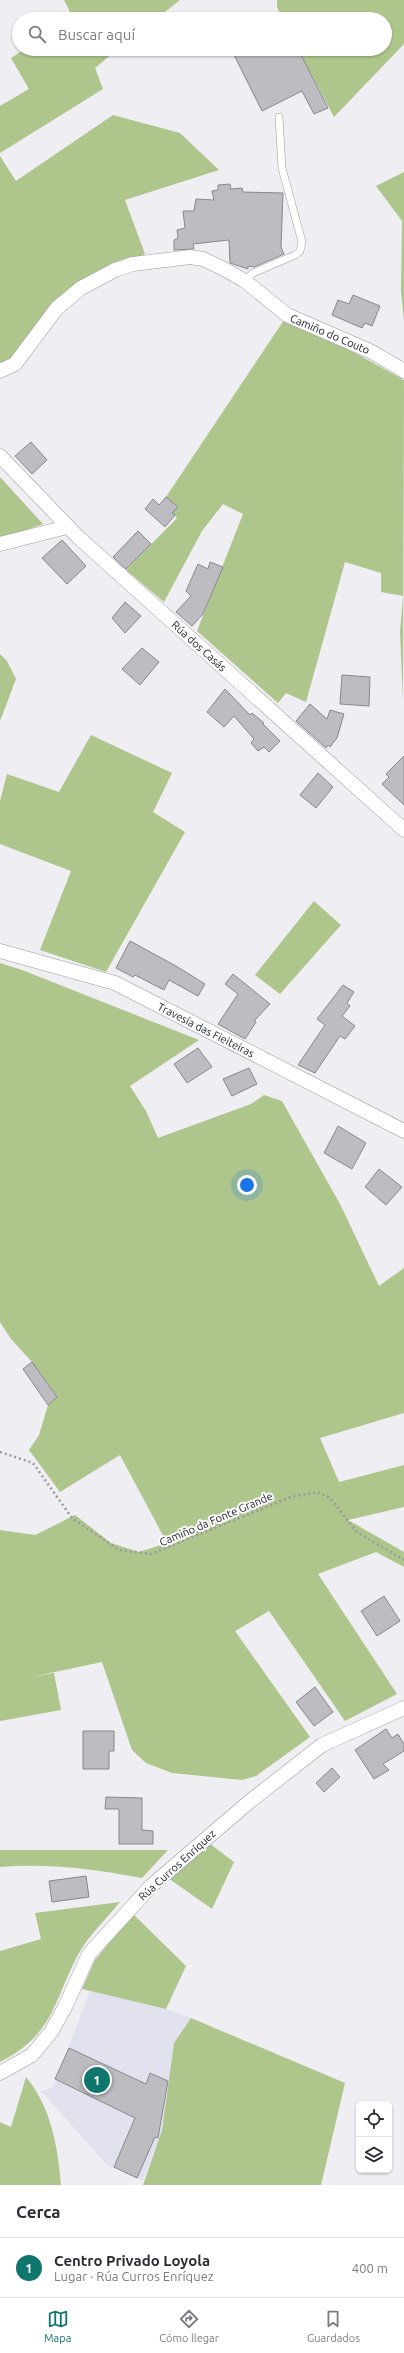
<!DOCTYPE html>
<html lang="es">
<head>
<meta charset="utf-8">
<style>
	:root { --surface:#fff; --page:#f2f2f3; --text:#2b2b33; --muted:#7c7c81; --line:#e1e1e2; --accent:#0f766e }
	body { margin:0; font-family:Ubuntu,sans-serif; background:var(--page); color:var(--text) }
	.controls { position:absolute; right:12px; bottom:12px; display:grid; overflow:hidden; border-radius:6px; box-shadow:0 1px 3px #0004 }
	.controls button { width:36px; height:36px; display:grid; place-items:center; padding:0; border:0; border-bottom:1px solid var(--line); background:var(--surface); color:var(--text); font:20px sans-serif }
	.you { position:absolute; left:247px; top:1185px; width:14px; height:14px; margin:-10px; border:3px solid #fff; border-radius:50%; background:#1a73e8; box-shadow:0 0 0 6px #1a73e833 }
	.badge { display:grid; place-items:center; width:26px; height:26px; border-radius:50%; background:var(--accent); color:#fff; font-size:13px; font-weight:700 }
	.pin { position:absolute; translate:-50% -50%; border:2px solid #fff; box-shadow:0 1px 4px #0006 }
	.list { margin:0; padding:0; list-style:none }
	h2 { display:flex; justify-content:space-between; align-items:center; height:52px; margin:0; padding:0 16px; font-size:17px }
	h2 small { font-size:13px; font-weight:400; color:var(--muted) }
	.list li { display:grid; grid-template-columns:26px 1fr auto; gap:12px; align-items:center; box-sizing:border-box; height:60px; padding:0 16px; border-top:1px solid var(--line) }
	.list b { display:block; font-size:15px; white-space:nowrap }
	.list p { margin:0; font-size:13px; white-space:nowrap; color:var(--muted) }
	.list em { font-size:13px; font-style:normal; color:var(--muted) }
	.icon { flex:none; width:22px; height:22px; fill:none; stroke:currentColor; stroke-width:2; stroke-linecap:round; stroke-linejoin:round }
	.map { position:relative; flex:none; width:404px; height:2185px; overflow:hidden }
	.search { position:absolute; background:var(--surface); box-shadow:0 1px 3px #0004; left:12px; right:12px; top:12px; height:44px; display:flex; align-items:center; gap:10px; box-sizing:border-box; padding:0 14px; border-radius:22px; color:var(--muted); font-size:15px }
	.sheet { height:112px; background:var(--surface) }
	nav { display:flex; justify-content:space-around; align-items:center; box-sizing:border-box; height:56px; border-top:1px solid var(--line); background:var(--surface); font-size:11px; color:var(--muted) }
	nav a { display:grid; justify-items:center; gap:2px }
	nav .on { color:var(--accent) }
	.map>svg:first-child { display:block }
	.built { fill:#e2e2ef }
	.green { fill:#aec68b }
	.building { fill:#bcbcc1; stroke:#88888c }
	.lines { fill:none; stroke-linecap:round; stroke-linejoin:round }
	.service-casing { stroke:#9a9a9f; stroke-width:8 }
	.minor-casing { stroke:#9a9a9f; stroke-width:15 }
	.path { stroke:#9a9a9e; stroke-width:2.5; stroke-dasharray:2 3; stroke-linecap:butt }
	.service { stroke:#fff; stroke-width:7 }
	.minor { stroke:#fff; stroke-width:14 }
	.labels { text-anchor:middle; stroke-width:4; stroke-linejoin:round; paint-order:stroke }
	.street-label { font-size:11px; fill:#252627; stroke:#fbfbfe }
</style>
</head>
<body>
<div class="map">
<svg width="404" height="2185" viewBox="0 0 404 2185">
	<rect width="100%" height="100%" fill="#eeeef3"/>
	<path class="built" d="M90 1991 166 2009 191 2018 174 2043 162 2130 143 2181 107 2165 43 2093 39 2092 53 2087Z"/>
	<g class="green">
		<path d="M64 0H180L156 19H71L73 18Z"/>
		<path d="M277 0H404V44L334 117 298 49H385V19H283L277 7Z"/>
		<path d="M25 49H118L95 68 103 89 0 153V106L29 89 11 58Z"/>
		<path d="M113 115 180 133 219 170 125 200 145 254 83 280 49 306 15 356 0 366V156L16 181Z"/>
		<path d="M404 172V321L401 291 402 221 376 186Z"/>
		<path d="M284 320 332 340 404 380 403 700 400 632 403 596 381 592V573L345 562 306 702 286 693 278 703 197 631 243 514 223 504 202 531 164 602 126 570 177 518 172 513 178 507 166 497Z"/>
		<path d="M0 477 43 524 0 539Z"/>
		<path d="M0 654 7 661 16 679 0 721Z"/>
		<path d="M91 735 172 773 153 812 185 832 106 972 40 950 71 871 0 844V801L7 774 59 792Z"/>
		<path d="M314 901 341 925 280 994 255 975Z"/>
		<path d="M0 963 22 970 199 1040 130 1086 146 1111 158 1138 251 1104 264 1095 282 1101 340 1204 379 1286 404 1268V1413L320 1438 339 1482 404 1465V1507L348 1520 404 1552V1567L376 1552 318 1574 397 1694 345 1721 269 1611 235 1631 310 1737 256 1776 242 1780 172 1773 146 1763 132 1750 102 1662 31 1677 54 1673 61 1710 0 1721V1530L35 1535 75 1515 111 1543 139 1552 167 1543 120 1455 60 1492 29 1450 39 1435 48 1405 57 1397 32 1362 11 1339 0 1322Z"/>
		<path d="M209 1843 234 1862 212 1909 168 1878Z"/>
		<path d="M0 1850H168L142 1878C92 1869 51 1863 0 1867Z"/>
		<path d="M120 1902C107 1918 89 1935 79 1953 53 2001 55 2034 0 2062V1951L41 1939 35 1913Z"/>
		<path d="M133 1914 186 1966 166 2009 82 1989 95 1960Z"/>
		<path d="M191 2018 345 2083 321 2185H143L162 2130 174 2043Z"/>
		<path d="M26 2077C51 2107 58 2147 61 2185H0V2122L11 2127Z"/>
	</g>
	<g class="building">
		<path d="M231 49H298L328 108 314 114 302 91 262 111Z"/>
		<path d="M230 184 231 189 242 188 243 192 283 193 281 247 284 254 254 267 248 266V269L230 263 229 240 193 244 194 249 174 250V240L178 238 177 230 185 228 183 211H194L196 199 214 200 212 191 218 190V185Z"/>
		<path d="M353 295 380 306 372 326 365 323 362 328 332 315 338 300 349 304Z"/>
		<path d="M31 442 47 460 32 474 15 456Z"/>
		<path d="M166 497 178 507 172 513 175 515 165 527 145 509 153 499 159 505Z"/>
		<path d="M138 531 151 544 126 569 113 557Z"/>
		<path d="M62 540 86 566 67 584 42 558Z"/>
		<path d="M210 562 223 567 203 614 192 626 176 612 191 596 186 591 198 564 208 569Z"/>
		<path d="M125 602 141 616 125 633 112 618Z"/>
		<path d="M142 648 159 662 140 685 122 669Z"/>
		<path d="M342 675 370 677 369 706 340 704Z"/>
		<path d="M225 689 250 715 252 713 264 723 263 724 280 741 269 752 264 747 258 751 251 743 254 739 234 716 224 727 207 712Z"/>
		<path d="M310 704 327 719 330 710 344 714 337 738 330 747 328 745 326 748 296 721Z"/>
		<path d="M404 756V805L382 784 389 777 386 774Z"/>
		<path d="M318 773 333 787 316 808 300 795Z"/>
		<path d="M130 941 176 966 205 984 198 996 169 980 164 990 135 975 133 977 116 968Z"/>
		<path d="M233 974 270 1004 254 1021 256 1022 245 1039 218 1024 238 994 225 984Z"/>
		<path d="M343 985 354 992 347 1003 350 1006 342 1016 355 1026 345 1039 340 1036 315 1073 298 1065 325 1025 317 1019Z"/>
		<path d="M198 1048 212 1067 187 1083 174 1064Z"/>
		<path d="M249 1068 257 1084 232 1096 223 1079Z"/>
		<path d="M338 1126 366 1143 352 1169 324 1153Z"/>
		<path d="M379 1169 402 1187 386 1205 365 1187Z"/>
		<path d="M32 1362 57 1397 48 1405 23 1369Z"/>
		<path d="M384 1596 400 1621 377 1636 361 1611Z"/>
		<path d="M315 1687 333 1712 314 1726 296 1702Z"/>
		<path d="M386 1729 392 1738 398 1734 404 1744V1751L383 1764 389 1770 374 1779 355 1750Z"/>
		<path d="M83 1731H114V1751H109V1769H83Z"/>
		<path d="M332 1768 340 1777 324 1792 316 1783Z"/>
		<path d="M106 1797 142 1798V1830L153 1831V1844H119V1809H105Z"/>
		<path d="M86 1876 89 1897 52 1902 49 1881Z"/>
		<path d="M69 2048 146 2084 150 2073 168 2081 158 2138 155 2137 137 2178 114 2167 135 2118 55 2079Z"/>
	</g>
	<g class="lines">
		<defs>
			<path id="service" d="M245 281 253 273 295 255 300 251 302 242 282 168 279 117"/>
			<g id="minor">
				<path d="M0 371 15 364 57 308 81 288 115 270 133 264 190 257 203 259 222 268 245 281 287 315 372 352 404 371"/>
				<path d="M0 456 78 537 404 830"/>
				<path d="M0 544 67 527"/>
				<path d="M0 951 115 983 404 1131"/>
				<path d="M0 2073 32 2055 51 2032 65 2007 89 1954 151 1886 249 1802 322 1745 404 1708"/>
			</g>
		</defs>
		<use href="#service" class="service-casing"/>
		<use href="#minor" class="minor-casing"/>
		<path class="path" d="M0 1452 33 1463 72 1518 119 1550 151 1554 291 1497 317 1492 329 1497 357 1532 404 1560"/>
		<use href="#service" class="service"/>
		<use href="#minor" class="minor"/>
	</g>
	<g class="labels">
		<g class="street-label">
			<text transform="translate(330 334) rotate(23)" y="4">Camiño do Couto</text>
			<text transform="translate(199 646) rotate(42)" y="4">Rúa dos Casás</text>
			<text transform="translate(206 1030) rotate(27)" y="4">Travesía das Fieiteiras</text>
			<text transform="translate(216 1519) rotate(-23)" y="4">Camiño da Fonte Grande</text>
			<text transform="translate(177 1865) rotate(-42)" y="4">Rúa Curros Enríquez</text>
		</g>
	</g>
</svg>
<div class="controls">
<button><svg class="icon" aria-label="locate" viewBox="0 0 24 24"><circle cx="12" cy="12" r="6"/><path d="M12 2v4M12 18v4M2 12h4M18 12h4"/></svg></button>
<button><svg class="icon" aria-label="layers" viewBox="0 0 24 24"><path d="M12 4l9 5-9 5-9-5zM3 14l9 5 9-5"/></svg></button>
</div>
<div class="you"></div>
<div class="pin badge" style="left:97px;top:2080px">1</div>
<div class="search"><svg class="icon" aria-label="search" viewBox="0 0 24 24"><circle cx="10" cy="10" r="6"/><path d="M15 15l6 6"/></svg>Buscar aquí</div>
</div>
<section class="sheet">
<h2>Cerca<small></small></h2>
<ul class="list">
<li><span class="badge">1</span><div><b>Centro Privado Loyola</b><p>Lugar · Rúa Curros Enríquez</p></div><em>400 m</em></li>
</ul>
</section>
<nav>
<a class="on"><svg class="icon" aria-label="map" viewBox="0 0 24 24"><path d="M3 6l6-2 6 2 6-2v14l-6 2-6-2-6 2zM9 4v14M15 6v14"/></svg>Mapa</a>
<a><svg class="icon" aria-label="directions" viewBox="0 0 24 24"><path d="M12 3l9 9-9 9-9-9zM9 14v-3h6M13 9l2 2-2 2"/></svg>Cómo llegar</a>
<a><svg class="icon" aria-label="saved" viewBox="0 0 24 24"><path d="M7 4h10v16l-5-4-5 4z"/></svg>Guardados</a>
</nav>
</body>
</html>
